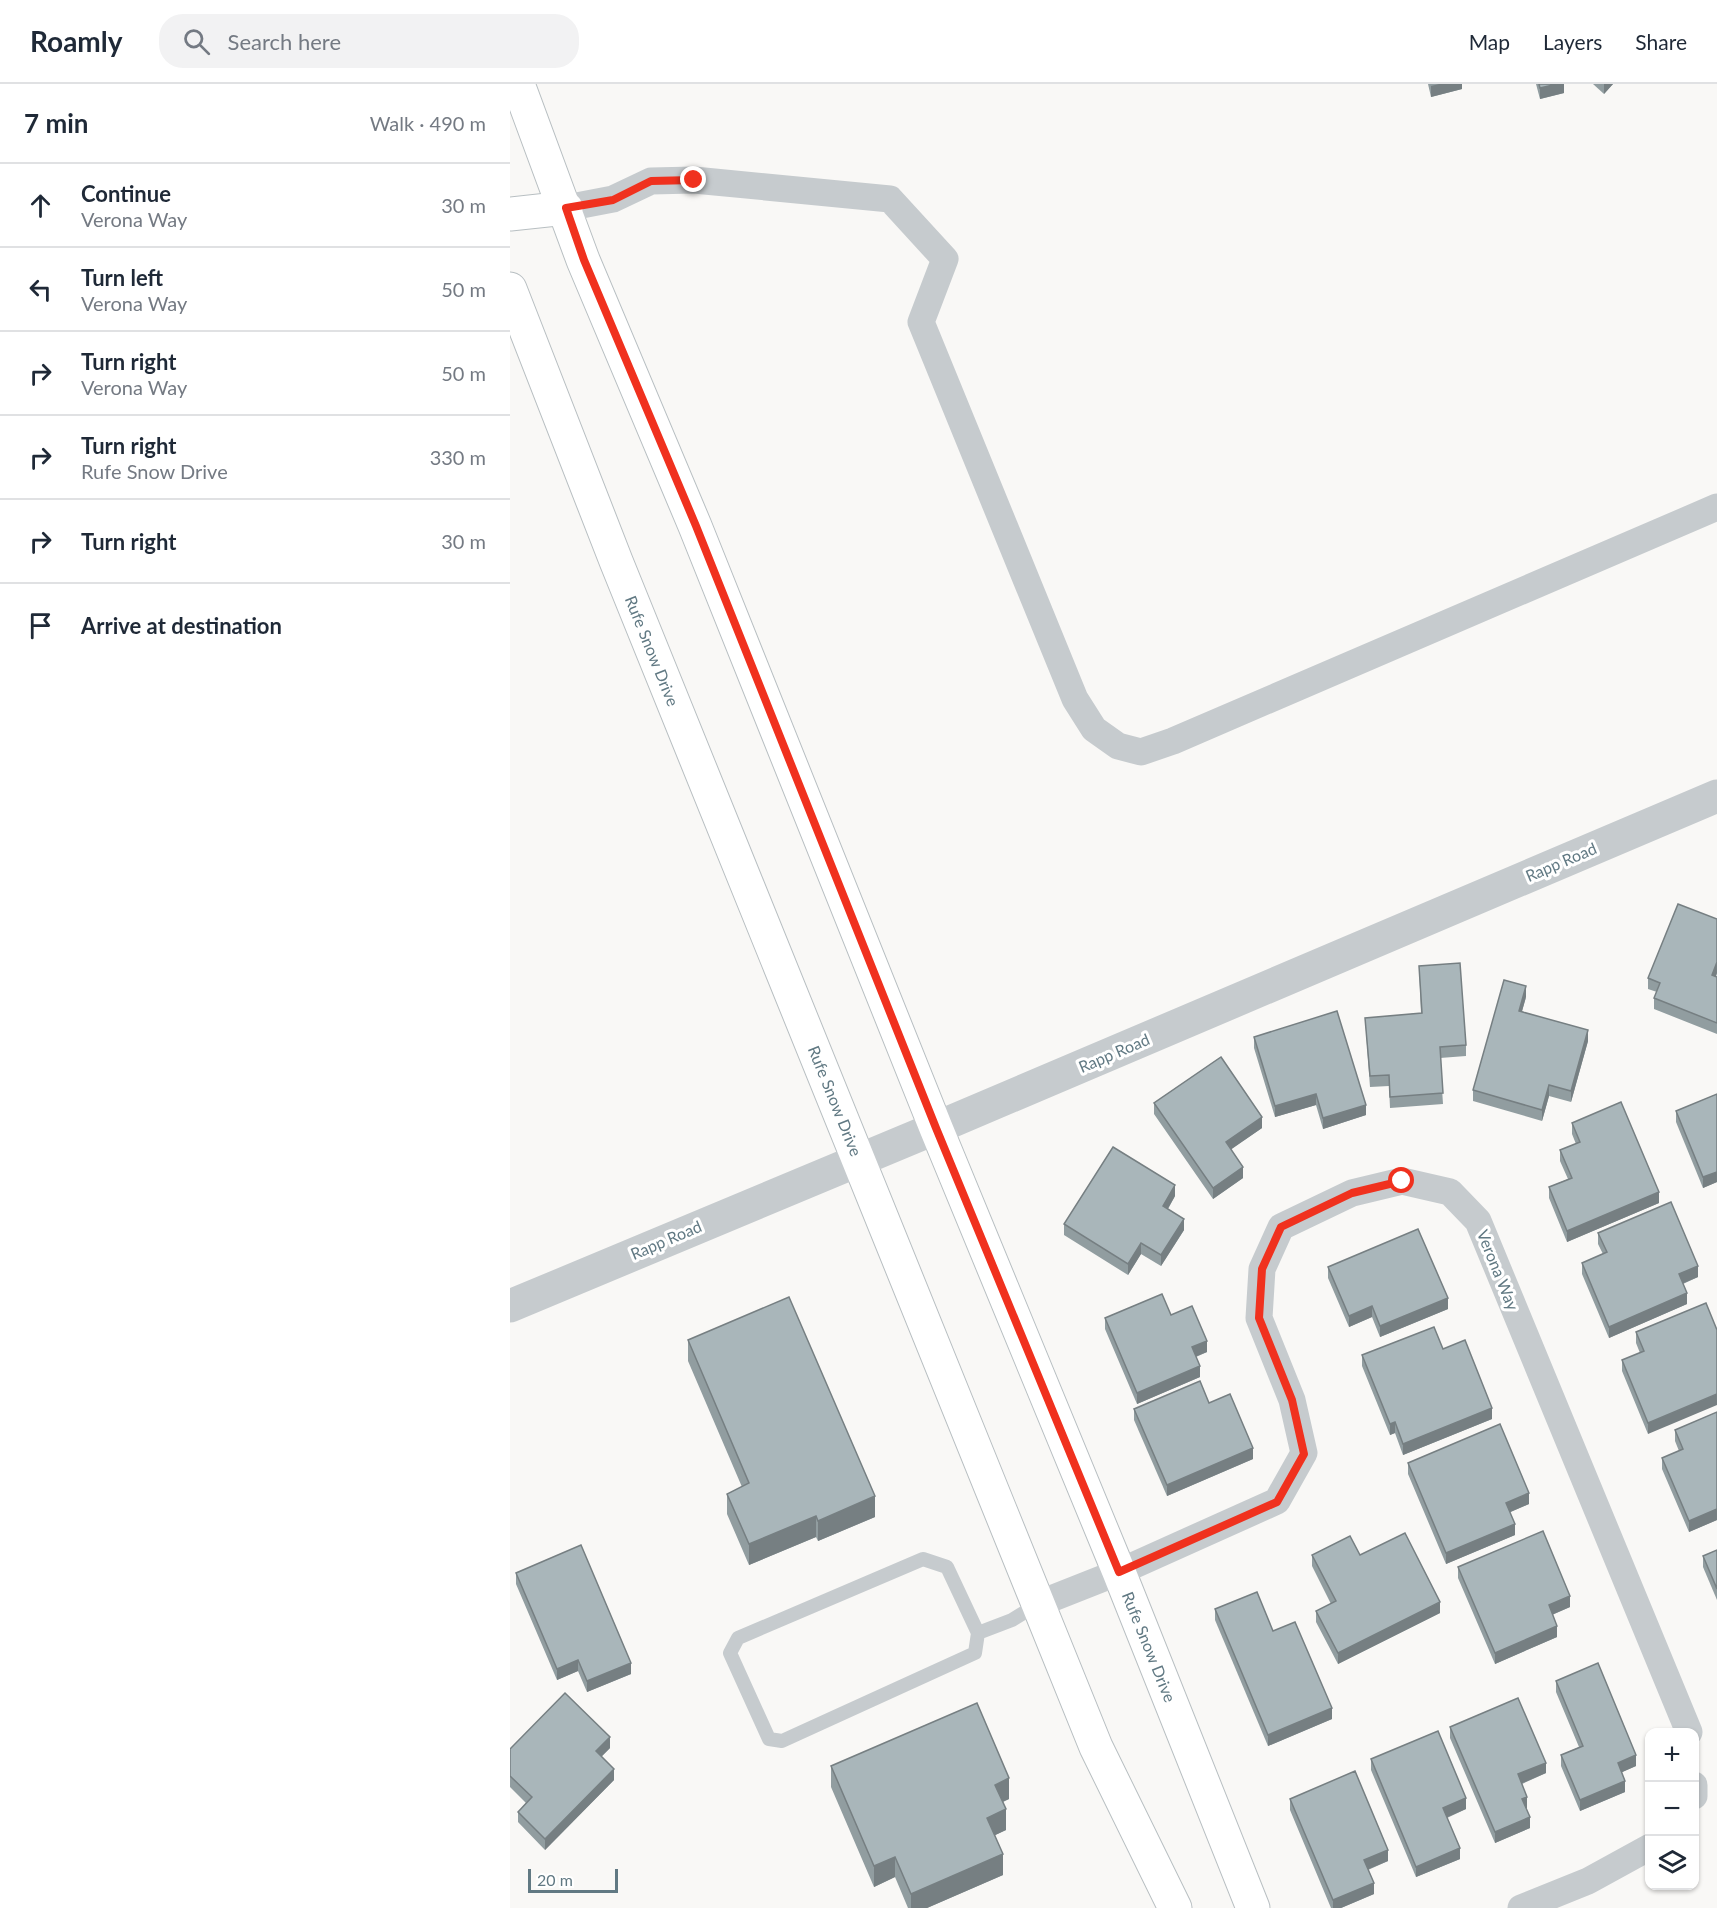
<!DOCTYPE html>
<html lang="en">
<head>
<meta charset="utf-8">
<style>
	:root { --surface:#fff; --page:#f2f2f3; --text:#1f2937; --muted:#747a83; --line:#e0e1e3 }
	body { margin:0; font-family:Lato,sans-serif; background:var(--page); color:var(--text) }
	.controls { position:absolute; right:18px; bottom:18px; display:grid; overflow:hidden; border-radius:12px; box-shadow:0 2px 4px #0004 }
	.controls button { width:54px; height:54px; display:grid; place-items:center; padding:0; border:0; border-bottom:2px solid var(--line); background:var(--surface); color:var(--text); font:30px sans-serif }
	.scale { position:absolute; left:18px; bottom:15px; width:90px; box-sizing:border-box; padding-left:6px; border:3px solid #617983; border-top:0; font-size:16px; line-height:21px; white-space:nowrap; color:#617983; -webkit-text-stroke:4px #fff; paint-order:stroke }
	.stop { position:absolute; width:18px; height:18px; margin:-14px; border:4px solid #f0311e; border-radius:50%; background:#fff }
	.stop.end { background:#f0311e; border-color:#fff; box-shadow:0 2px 6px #0008 }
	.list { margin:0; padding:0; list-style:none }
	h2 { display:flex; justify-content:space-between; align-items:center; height:78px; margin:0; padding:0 24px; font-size:26px }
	h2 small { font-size:20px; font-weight:400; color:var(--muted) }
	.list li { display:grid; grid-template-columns:39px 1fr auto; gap:18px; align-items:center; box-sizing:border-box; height:84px; padding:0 24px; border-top:2px solid var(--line) }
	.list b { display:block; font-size:22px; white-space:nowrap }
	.list p { margin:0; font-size:20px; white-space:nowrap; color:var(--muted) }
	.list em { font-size:20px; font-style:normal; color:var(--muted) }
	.icon { flex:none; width:33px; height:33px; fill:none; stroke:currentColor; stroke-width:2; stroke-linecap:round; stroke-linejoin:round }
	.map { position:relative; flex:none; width:1207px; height:1824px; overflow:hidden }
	header { display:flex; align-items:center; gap:36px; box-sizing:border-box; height:84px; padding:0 30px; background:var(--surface); border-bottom:2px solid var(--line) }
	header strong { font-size:28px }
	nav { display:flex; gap:33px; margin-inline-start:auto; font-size:21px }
	.search { width:420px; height:54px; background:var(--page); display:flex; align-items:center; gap:15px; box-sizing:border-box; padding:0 21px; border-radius:24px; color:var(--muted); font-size:22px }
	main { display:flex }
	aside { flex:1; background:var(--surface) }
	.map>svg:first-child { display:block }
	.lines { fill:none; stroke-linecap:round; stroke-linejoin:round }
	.secondary-casing { stroke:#b8bfc2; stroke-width:35 }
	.service { stroke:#c6cbce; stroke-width:14 }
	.minor { stroke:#c6cbce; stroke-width:27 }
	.tertiary { stroke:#c6cbce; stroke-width:33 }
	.secondary { stroke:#fff; stroke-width:33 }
	.wall { fill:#919da0 }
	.shaded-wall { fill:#767f82 }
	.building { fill:#a9b6ba; stroke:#767f82; stroke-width:1.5 }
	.route { stroke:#f0311e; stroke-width:8 }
	.labels { text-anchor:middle; stroke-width:6; stroke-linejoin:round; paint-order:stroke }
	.street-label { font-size:16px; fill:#617983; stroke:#fff }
</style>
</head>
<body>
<header>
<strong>Roamly</strong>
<div class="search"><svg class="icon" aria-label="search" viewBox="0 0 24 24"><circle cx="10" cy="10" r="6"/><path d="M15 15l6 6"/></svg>Search here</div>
<nav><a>Map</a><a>Layers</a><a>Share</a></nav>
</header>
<main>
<aside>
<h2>7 min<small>Walk · 490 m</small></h2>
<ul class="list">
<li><svg class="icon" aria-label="ahead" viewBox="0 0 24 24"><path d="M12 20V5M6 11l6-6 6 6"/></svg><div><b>Continue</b><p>Verona Way</p></div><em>30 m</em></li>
<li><svg class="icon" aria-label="left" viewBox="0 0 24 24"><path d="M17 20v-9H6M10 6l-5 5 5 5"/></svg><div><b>Turn left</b><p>Verona Way</p></div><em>50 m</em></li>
<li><svg class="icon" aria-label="right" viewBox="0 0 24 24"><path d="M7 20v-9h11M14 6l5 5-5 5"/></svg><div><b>Turn right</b><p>Verona Way</p></div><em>50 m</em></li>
<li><svg class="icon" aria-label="right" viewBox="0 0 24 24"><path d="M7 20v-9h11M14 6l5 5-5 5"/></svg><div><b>Turn right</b><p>Rufe Snow Drive</p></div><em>330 m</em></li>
<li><svg class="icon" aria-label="right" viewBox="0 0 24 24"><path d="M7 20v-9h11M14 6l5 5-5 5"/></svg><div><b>Turn right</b></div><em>30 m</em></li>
<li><svg class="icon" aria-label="arrive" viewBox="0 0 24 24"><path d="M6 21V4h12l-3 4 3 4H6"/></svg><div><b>Arrive at destination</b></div></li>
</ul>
</aside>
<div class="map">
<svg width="1207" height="1824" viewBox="0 0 1207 1824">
	<rect width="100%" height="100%" fill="#f9f8f6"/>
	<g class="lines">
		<defs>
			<g id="secondary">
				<path d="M8 0 73 176 185 442 426 1044 609 1488 743 1824"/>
				<path d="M0 130 56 124"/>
				<path d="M0 205 106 477 586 1663 665 1824"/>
			</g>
		</defs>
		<use href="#secondary" class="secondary-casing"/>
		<path class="service" d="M468 1549 465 1569 272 1657 259 1655 220 1569 228 1554 413 1475 437 1483 468 1549 502 1536 528 1520"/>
		<g class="minor">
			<path d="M56 124 103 115 141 97 184 96 380 115 435 175 411 238 565 615 584 645 608 662 631 668 663 657 1207 423"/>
			<path d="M528 1520 609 1488 767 1417 794 1369 782 1316 749 1234 752 1185 771 1143 842 1109 892 1097 940 1108 968 1137 1179 1648"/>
			<path d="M1184 1701V1712"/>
			<path d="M1011 1824 1078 1797 1140 1763"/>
		</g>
		<path class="tertiary" d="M0 1222 426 1044 1207 712"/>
		<use href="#secondary" class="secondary"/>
	</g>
	<g class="wall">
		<path d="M918 0H952V5L921 13Z"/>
		<path d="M1026 0H1054V9L1030 15Z"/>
		<path d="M1083 0H1103L1094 10Z"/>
		<path d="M1207 835V889L1206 893H1207V950L1144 925V914L1147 908 1138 905V894Z"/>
		<path d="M909 882 956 961V972L930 974 933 1020 880 1024 879 1002 860 1003 855 934 911 929Z"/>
		<path d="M1016 913 1012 927 1078 957 1061 1018 1039 1012 1032 1037 963 1017V1006Z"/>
		<path d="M744 953 856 1031 813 1045 806 1021 765 1033 744 964Z"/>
		<path d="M1207 1010V1098L1193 1104 1166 1038V1027Z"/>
		<path d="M644 1019 752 1044 721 1065 733 1094 703 1115 644 1030Z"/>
		<path d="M1062 1039 1149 1119 1057 1158 1039 1114V1103L1058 1095 1050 1077V1066L1066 1060 1062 1050Z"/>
		<path d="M665 1112 658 1125 674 1146 651 1182 631 1170 618 1191 554 1151V1140Z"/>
		<path d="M1088 1149 1188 1193 1173 1200 1177 1220 1099 1254 1072 1190V1179L1093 1170 1088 1160Z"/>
		<path d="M818 1183 938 1225 870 1253 862 1233 839 1243 818 1194Z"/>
		<path d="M1196 1219 1138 1350 1112 1287V1276L1130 1269 1126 1259V1248Z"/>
		<path d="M661 1231 697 1268 686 1273 690 1293 627 1320 595 1245V1234Z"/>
		<path d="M178 1256 365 1433 308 1457 306 1453 239 1481 217 1430V1410L232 1403 178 1277Z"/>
		<path d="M933 1265 982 1335 893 1371 885 1349 880 1351 852 1282V1271Z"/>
		<path d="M699 1319 743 1375 657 1412 624 1336V1325Z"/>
		<path d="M1207 1328V1436L1179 1448 1152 1385V1374L1169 1367 1165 1357V1346Z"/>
		<path d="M898 1379 1019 1420 1000 1428 1005 1451 936 1480 898 1390Z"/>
		<path d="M1207 1466V1516L1193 1483V1472Z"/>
		<path d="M802 1471H850L930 1529 828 1580 806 1538V1527L821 1520 802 1482Z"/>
		<path d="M948 1483 1060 1523 1042 1531 1047 1553 985 1580 948 1494Z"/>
		<path d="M6 1489 121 1590 77 1608 68 1587 47 1596 6 1500Z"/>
		<path d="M705 1525 763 1547 822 1635 758 1662 705 1536Z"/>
		<path d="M1046 1597 1126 1682 1112 1688 1115 1708 1070 1727 1051 1682V1671L1069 1663 1046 1608Z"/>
		<path d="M940 1643 1036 1689 1012 1700 1017 1724 1016 1725 1020 1744 985 1759 940 1654Z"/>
		<path d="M100 1664 91 1673 104 1696 35 1766 8 1738V1728L16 1719 0 1703V1665Z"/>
		<path d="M861 1675 956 1725 937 1734 950 1775 906 1793 861 1686Z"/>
		<path d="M321 1682 499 1715 493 1718 496 1746 485 1751 493 1791 417 1824H398L385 1793 364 1803 321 1703Z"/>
		<path d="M780 1715 878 1777 858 1786 864 1810 831 1824H821L780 1726Z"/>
	</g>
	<g class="shaded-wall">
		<path d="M929 0H952V5L921 13V2Z"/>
		<path d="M1047 0H1054V9L1030 15V4Z"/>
		<path d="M1094 0H1103L1094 10Z"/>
		<path d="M1207 878V889L1202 902V891Z"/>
		<path d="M1016 902V913L1009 938V927Z"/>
		<path d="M1078 946V957L1061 1018V1007Z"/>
		<path d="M1039 1001V1012L1032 1037V1026Z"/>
		<path d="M806 1010V1021L765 1033V1022Z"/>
		<path d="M856 1021V1031L813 1045V1034Z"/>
		<path d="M752 1033V1044L716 1069V1058Z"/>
		<path d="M733 1083V1094L703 1115V1104Z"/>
		<path d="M1207 1088V1098L1193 1104V1093Z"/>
		<path d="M665 1101V1112L653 1133V1122Z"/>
		<path d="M1149 1108V1119L1057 1158V1147Z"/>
		<path d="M674 1135V1146L651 1182V1171Z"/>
		<path d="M631 1159V1170L618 1191V1180Z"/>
		<path d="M1188 1182V1193L1169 1201V1190Z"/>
		<path d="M1177 1209V1220L1099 1254V1243Z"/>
		<path d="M938 1214V1225L870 1253V1242Z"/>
		<path d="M862 1222V1233L839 1243V1232Z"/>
		<path d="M697 1257V1268L682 1274V1263Z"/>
		<path d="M690 1282V1293L627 1320V1309Z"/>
		<path d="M1207 1310V1321L1138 1350V1339Z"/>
		<path d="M982 1324V1335L893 1371V1360Z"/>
		<path d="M885 1338V1349L880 1351V1340Z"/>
		<path d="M743 1364V1375L657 1412V1401Z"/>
		<path d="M1019 1409V1420L996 1430V1419Z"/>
		<path d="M365 1412V1433L308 1457V1437Z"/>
		<path d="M1207 1425V1436L1179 1448V1437Z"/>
		<path d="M306 1432V1453L239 1481V1460Z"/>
		<path d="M1005 1440V1451L936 1480V1469Z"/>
		<path d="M1060 1512V1523L1039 1532V1521Z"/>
		<path d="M930 1518V1529L828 1580V1569Z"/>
		<path d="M1047 1542V1553L985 1580V1569Z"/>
		<path d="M68 1576V1587L47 1596V1585Z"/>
		<path d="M121 1579V1590L77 1608V1597Z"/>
		<path d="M822 1624V1635L758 1662V1651Z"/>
		<path d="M100 1653V1664L86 1678V1667Z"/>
		<path d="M1126 1671V1682L1108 1690V1679Z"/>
		<path d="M1036 1679V1689L1008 1701V1690Z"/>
		<path d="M104 1685V1696L35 1766V1755Z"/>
		<path d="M499 1694V1715L485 1721V1701Z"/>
		<path d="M1115 1697V1708L1070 1727V1716Z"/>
		<path d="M1017 1713V1724L1012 1726V1715Z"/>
		<path d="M956 1714V1725L933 1735V1724Z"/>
		<path d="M496 1725V1746L477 1755V1734Z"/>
		<path d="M1020 1733V1744L985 1759V1748Z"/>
		<path d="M950 1764V1775L906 1793V1783Z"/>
		<path d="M878 1766V1777L854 1787V1776Z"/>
		<path d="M493 1770V1791L417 1824H401V1810Z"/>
		<path d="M385 1773V1793L364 1803V1782Z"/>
		<path d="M864 1799V1810L831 1824H823V1816Z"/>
	</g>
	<g class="building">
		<path d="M1029 0H1047L1030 4Z"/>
		<path d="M1168 820 1207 835V878L1202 891 1207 893V939L1144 914 1150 899 1138 894Z"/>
		<path d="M950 879 956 961 930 963 933 1009 880 1013 879 991 860 992 855 934 912 929 909 882Z"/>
		<path d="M994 896 1016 902 1009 927 1078 946 1061 1007 1039 1001 1032 1026 963 1006Z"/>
		<path d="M827 927 856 1021 813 1034 806 1010 765 1022 744 953Z"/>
		<path d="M711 973 752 1033 716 1058 733 1083 703 1104 644 1019Z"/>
		<path d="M1207 1010V1088L1193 1093 1166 1027Z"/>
		<path d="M1111 1018 1149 1108 1057 1147 1039 1103 1062 1094 1050 1066 1070 1058 1062 1039Z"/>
		<path d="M603 1063 665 1101 653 1122 674 1135 651 1171 631 1159 618 1180 554 1140Z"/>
		<path d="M1161 1118 1188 1182 1169 1190 1177 1209 1099 1243 1072 1179 1097 1168 1088 1149Z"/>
		<path d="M908 1145 938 1214 870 1242 862 1222 839 1232 818 1183Z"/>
		<path d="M652 1210 661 1231 682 1222 697 1257 682 1263 690 1282 627 1309 595 1234Z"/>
		<path d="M279 1213 365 1412 308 1437 306 1432 239 1460 217 1410 239 1399 178 1256Z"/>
		<path d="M1196 1219 1207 1246V1310L1138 1339 1112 1276 1134 1267 1126 1248Z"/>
		<path d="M924 1243 933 1265 955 1256 982 1324 893 1360 885 1338 880 1340 852 1271Z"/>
		<path d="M690 1297 699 1319 720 1310 743 1364 657 1401 624 1325Z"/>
		<path d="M1207 1328V1425L1179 1437 1152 1374 1173 1365 1165 1346Z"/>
		<path d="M990 1340 1019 1409 996 1419 1005 1440 936 1469 898 1379Z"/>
		<path d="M1033 1447 1060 1512 1039 1521 1047 1542 985 1569 948 1483Z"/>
		<path d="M895 1449 930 1518 828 1569 806 1527 826 1517 802 1471 840 1452 850 1471Z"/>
		<path d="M71 1461 121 1579 77 1597 68 1576 47 1585 6 1489Z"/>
		<path d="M1207 1466V1505L1193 1472Z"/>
		<path d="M747 1508 763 1547 785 1538 822 1624 758 1651 705 1525Z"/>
		<path d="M1088 1579 1126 1671 1108 1679 1115 1697 1070 1716 1051 1671 1073 1662 1046 1597Z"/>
		<path d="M55 1609 100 1653 86 1667 104 1685 35 1755 8 1728 22 1713 0 1692V1665Z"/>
		<path d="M1008 1614 1036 1679 1008 1690 1017 1713 1012 1715 1020 1733 985 1748 940 1643Z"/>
		<path d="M467 1619 499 1694 485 1701 496 1725 477 1734 493 1770 401 1810 385 1773 364 1782 321 1682Z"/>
		<path d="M928 1647 956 1714 933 1724 950 1764 906 1783 861 1675Z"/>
		<path d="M845 1687 878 1766 854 1776 864 1799 823 1816 780 1715Z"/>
	</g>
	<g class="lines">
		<path class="route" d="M184 96 141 97 103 116 56 124 74 176 186 442 426 1044 609 1488 767 1418 794 1370 782 1316 749 1234 752 1185 771 1143 842 1109 892 1097"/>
	</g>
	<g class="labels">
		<g class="street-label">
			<text transform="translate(142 567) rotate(68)" y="6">Rufe Snow Drive</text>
			<text transform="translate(1051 778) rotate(-23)" y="6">Rapp Road</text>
			<text transform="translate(604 969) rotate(-23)" y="6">Rapp Road</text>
			<text transform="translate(325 1017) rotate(68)" y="6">Rufe Snow Drive</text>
			<text transform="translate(156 1156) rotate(-23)" y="6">Rapp Road</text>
			<text transform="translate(988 1186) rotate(68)" y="6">Verona Way</text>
			<text transform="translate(639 1563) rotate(68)" y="6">Rufe Snow Drive</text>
		</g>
	</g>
</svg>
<div class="controls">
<button>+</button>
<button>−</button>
<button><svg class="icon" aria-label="layers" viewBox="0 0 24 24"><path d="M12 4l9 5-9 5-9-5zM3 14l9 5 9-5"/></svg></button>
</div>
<div class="scale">20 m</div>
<div class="stop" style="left:892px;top:1097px"></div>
<div class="stop end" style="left:184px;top:96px"></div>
</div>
</main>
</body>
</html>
